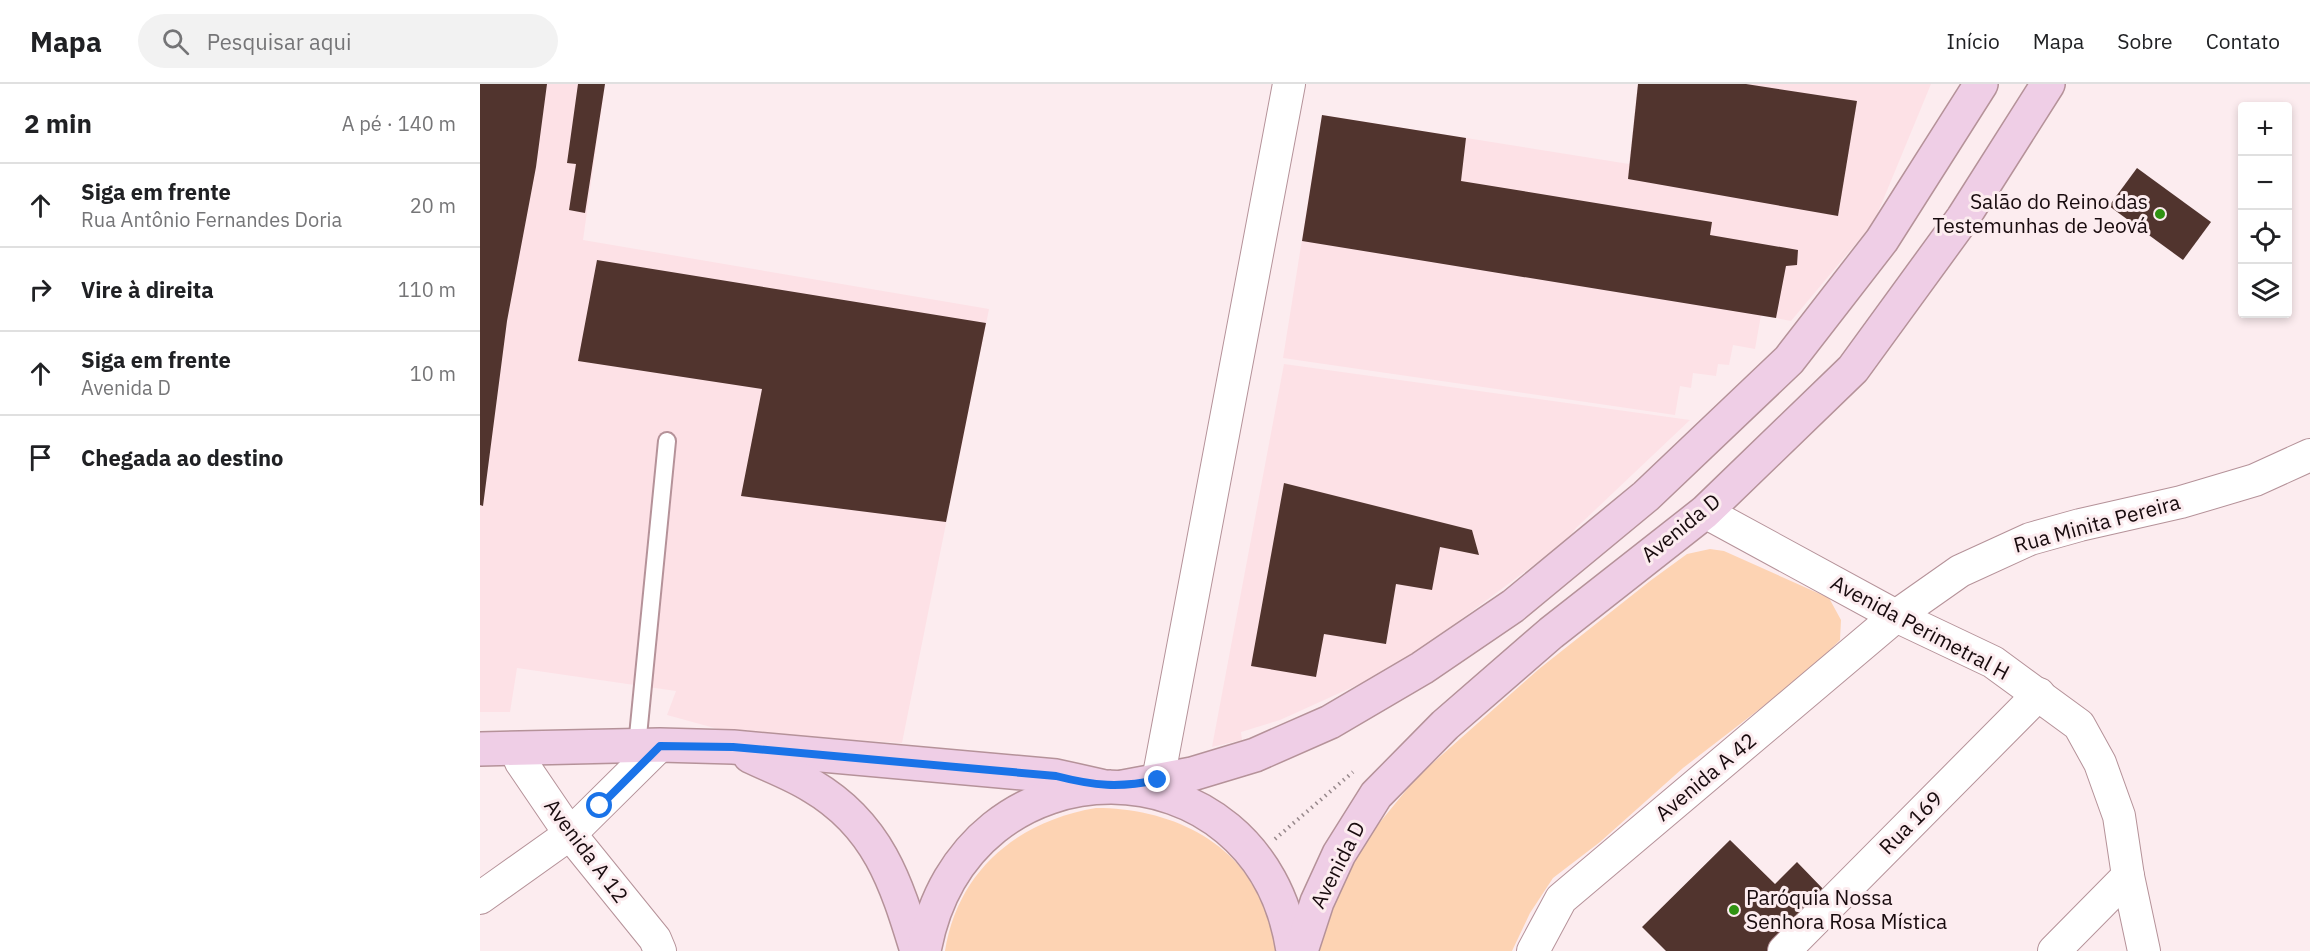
<!DOCTYPE html>
<html lang="pt">
<head>
<meta charset="utf-8">
<style>
	:root { --surface:#fff; --page:#f2f2f2; --text:#202124; --muted:#757577; --line:#e0e0e0 }
	body { margin:0; font-family:"IBM Plex Sans",sans-serif; background:var(--page); color:var(--text) }
	.controls { position:absolute; right:18px; top:18px; display:grid; overflow:hidden; border-radius:6px; box-shadow:0 3px 9px #0003 }
	.controls button { width:54px; height:54px; display:grid; place-items:center; padding:0; border:0; border-bottom:2px solid var(--line); background:var(--surface); color:var(--text); font:30px sans-serif }
	.stop { position:absolute; width:18px; height:18px; margin:-14px; border:4px solid #1a73e8; border-radius:50%; background:#fff }
	.stop.end { background:#1a73e8; border-color:#fff; box-shadow:0 2px 6px #0008 }
	.list { margin:0; padding:0; list-style:none }
	h2 { display:flex; justify-content:space-between; align-items:center; height:78px; margin:0; padding:0 24px; font-size:26px }
	h2 small { font-size:20px; font-weight:400; color:var(--muted) }
	.list li { display:grid; grid-template-columns:39px 1fr auto; gap:18px; align-items:center; box-sizing:border-box; height:84px; padding:0 24px; border-top:2px solid var(--line) }
	.list b { display:block; font-size:22px; white-space:nowrap }
	.list p { margin:0; font-size:20px; white-space:nowrap; color:var(--muted) }
	.list em { font-size:20px; font-style:normal; color:var(--muted) }
	.icon { flex:none; width:33px; height:33px; fill:none; stroke:currentColor; stroke-width:2; stroke-linecap:round; stroke-linejoin:round }
	.map { position:relative; flex:none; width:1830px; height:867px; overflow:hidden }
	header { display:flex; align-items:center; gap:36px; box-sizing:border-box; height:84px; padding:0 30px; background:var(--surface); border-bottom:2px solid var(--line) }
	header strong { font-size:28px }
	nav { display:flex; gap:33px; margin-inline-start:auto; font-size:21px }
	.search { width:420px; height:54px; background:var(--page); display:flex; align-items:center; gap:15px; box-sizing:border-box; padding:0 21px; border-radius:33px; color:var(--muted); font-size:22px }
	main { display:flex }
	aside { flex:1; background:var(--surface) }
	.map>svg:first-child { display:block }
	.built { fill:#fde1e6 }
	.green { fill:#fdd3b3 }
	.building { fill:#51342e }
	.lines { fill:none; stroke-linecap:round; stroke-linejoin:round }
	.lane-casing { stroke:#b59299; stroke-width:20 }
	.street-casing { stroke:#b59299; stroke-width:34 }
	.secondary-casing { stroke:#b59299; stroke-width:36 }
	.path { stroke:#97888b; stroke-width:4; stroke-dasharray:1.5 4.5; stroke-linecap:butt }
	.lane { stroke:#fff; stroke-width:16 }
	.street { stroke:#fff; stroke-width:32 }
	.secondary { stroke:#efcee6; stroke-width:33 }
	.route { stroke:#1a73e8; stroke-width:8 }
	.poi-dot { fill:#2f9212; stroke:#fcecef; stroke-width:2 }
	.labels { text-anchor:middle; stroke-width:6; stroke-linejoin:round; paint-order:stroke }
	.poi-label { font-size:21px; fill:#180b0e; stroke:#fcecef; text-anchor:end }
	.street-label { font-size:21px; fill:#180b0e; stroke:#fcecef }
</style>
</head>
<body>
<header>
<strong>Mapa</strong>
<div class="search"><svg class="icon" aria-label="search" viewBox="0 0 24 24"><circle cx="10" cy="10" r="6"/><path d="M15 15l6 6"/></svg>Pesquisar aqui</div>
<nav><a>Início</a><a>Mapa</a><a>Sobre</a><a>Contato</a></nav>
</header>
<main>
<aside>
<h2>2 min<small>A pé · 140 m</small></h2>
<ul class="list">
<li><svg class="icon" aria-label="ahead" viewBox="0 0 24 24"><path d="M12 20V5M6 11l6-6 6 6"/></svg><div><b>Siga em frente</b><p>Rua Antônio Fernandes Doria</p></div><em>20 m</em></li>
<li><svg class="icon" aria-label="right" viewBox="0 0 24 24"><path d="M7 20v-9h11M14 6l5 5-5 5"/></svg><div><b>Vire à direita</b></div><em>110 m</em></li>
<li><svg class="icon" aria-label="ahead" viewBox="0 0 24 24"><path d="M12 20V5M6 11l6-6 6 6"/></svg><div><b>Siga em frente</b><p>Avenida D</p></div><em>10 m</em></li>
<li><svg class="icon" aria-label="arrive" viewBox="0 0 24 24"><path d="M6 21V4h12l-3 4 3 4H6"/></svg><div><b>Chegada ao destino</b></div></li>
</ul>
</aside>
<div class="map">
<svg width="1830" height="867" viewBox="0 0 1830 867">
	<rect width="100%" height="100%" fill="#fcecef"/>
	<g class="built">
		<path d="M0 0H125L103 156 509 225 422 659 249 648 187 631 196 607 37 584 30 628H0Z"/>
		<path d="M1158 0H1451L1394 138 1311 237 1281 231 1275 265 1253 261 1249 281 1238 280 1236 292 1213 289 1211 304 1200 302 1195 331 803 274 842 31 1149 80Z"/>
		<path d="M804 280 1210 336 1096 444 1086 457 917 583 800 636 761 648 762 656 732 663Z"/>
	</g>
	<g class="green">
		<path d="M1230 465 1244 467 1349 514 1361 536 1360 556 1330 586 1203 684 1120 758 1073 794 1050 829 1032 867H837L867 788 887 754 937 693 1059 585 1170 497 1207 470Z"/>
		<path d="M616 724C687 724 760 755 785 827 790 840 793 854 796 867H465C478 786 538 737 616 724Z"/>
	</g>
	<g class="building">
		<path d="M0 0H67L56 83 27 237 3 422 0 421Z"/>
		<path d="M98 0H125L105 129 89 126 96 80 87 79Z"/>
		<path d="M1158 0H1266L1377 17 1358 132 1148 95Z"/>
		<path d="M842 31 986 54 981 97 1232 138 1230 151 1318 166 1317 181 1306 182 1296 234 822 157Z"/>
		<path d="M1657 84 1731 138 1703 176 1629 122Z"/>
		<path d="M117 176 506 239 466 438 261 412 282 305 98 277Z"/>
		<path d="M804 399 992 446 999 471 960 463 952 506 916 500 906 560 844 550 836 593 771 582Z"/>
		<path d="M1250 756 1295 800 1317 778 1346 808 1287 867H1186L1162 843Z"/>
	</g>
	<g class="lines">
		<defs>
			<path id="lane" d="M157 662 187 357"/>
			<g id="street">
				<path d="M1225 428 1416 532 1513 578 1599 641 1620 679 1639 732 1648 792 1664 867"/>
				<path d="M35 664 41 678 90 750 175 855 180 867"/>
				<path d="M678 696 809 0"/>
				<path d="M0 814 90 750 180 661"/>
				<path d="M1053 867 1081 815 1416 532 1480 487 1550 455 1600 441 1701 418 1775 396 1830 371"/>
				<path d="M1304 867 1559 610"/>
				<path d="M1574 867 1648 792"/>
			</g>
			<g id="secondary">
				<path d="M0 665 180 661 253 663 576 692 621 702"/>
				<path d="M270 672C291 682 313 690 332 702 398 741 416 798 437 867"/>
				<path d="M643 703 712 690 775 671 850 638 942 584 1033 522 1166 412 1309 276 1402 156 1501 0"/>
				<path d="M444 867C484 647 781 650 813 867"/>
				<path d="M821 867 837 818 859 770 896 711 965 641 1071 549 1225 428 1373 285 1483 134 1568 0"/>
			</g>
		</defs>
		<use href="#lane" class="lane-casing"/>
		<use href="#street" class="street-casing"/>
		<use href="#secondary" class="secondary-casing"/>
		<path class="path" d="M795 755 873 688"/>
		<use href="#lane" class="lane"/>
		<use href="#street" class="street"/>
		<use href="#secondary" class="secondary"/>
	</g>
	<g class="lines">
		<path class="route" d="M120 722 180 662 253 663 576 692C615 702 639 704 678 696"/>
	</g>
	<g class="poi-dot">
		<circle cx="1680" cy="130" r="6"/>
		<circle cx="1254" cy="826" r="6"/>
	</g>
	<g class="labels">
		<g class="poi-label">
			<text x="1668" y="125">Salão do Reino das<tspan x="1668" dy="24">Testemunhas de Jeová</tspan></text>
			<text x="1266" y="821" text-anchor="start">Paróquia Nossa<tspan x="1266" dy="24">Senhora Rosa Mística</tspan></text>
		</g>
		<g class="street-label">
			<text transform="translate(1617 440) rotate(-15)" y="7">Rua Minita Pereira</text>
			<text transform="translate(1201 444) rotate(-39)" y="7">Avenida D</text>
			<text transform="translate(1440 544) rotate(28)" y="7">Avenida Perimetral H</text>
			<text transform="translate(1226 693) rotate(-40)" y="7">Avenida A 42</text>
			<text transform="translate(1431 739) rotate(-45)" y="7">Rua 169</text>
			<text transform="translate(106 767) rotate(53)" y="7">Avenida A 12</text>
			<text transform="translate(858 781) rotate(-63)" y="7">Avenida D</text>
		</g>
	</g>
</svg>
<div class="controls">
<button>+</button>
<button>−</button>
<button><svg class="icon" aria-label="locate" viewBox="0 0 24 24"><circle cx="12" cy="12" r="6"/><path d="M12 2v4M12 18v4M2 12h4M18 12h4"/></svg></button>
<button><svg class="icon" aria-label="layers" viewBox="0 0 24 24"><path d="M12 4l9 5-9 5-9-5zM3 14l9 5 9-5"/></svg></button>
</div>
<div class="stop" style="left:120px;top:722px"></div>
<div class="stop end" style="left:678px;top:696px"></div>
</div>
</main>
</body>
</html>
